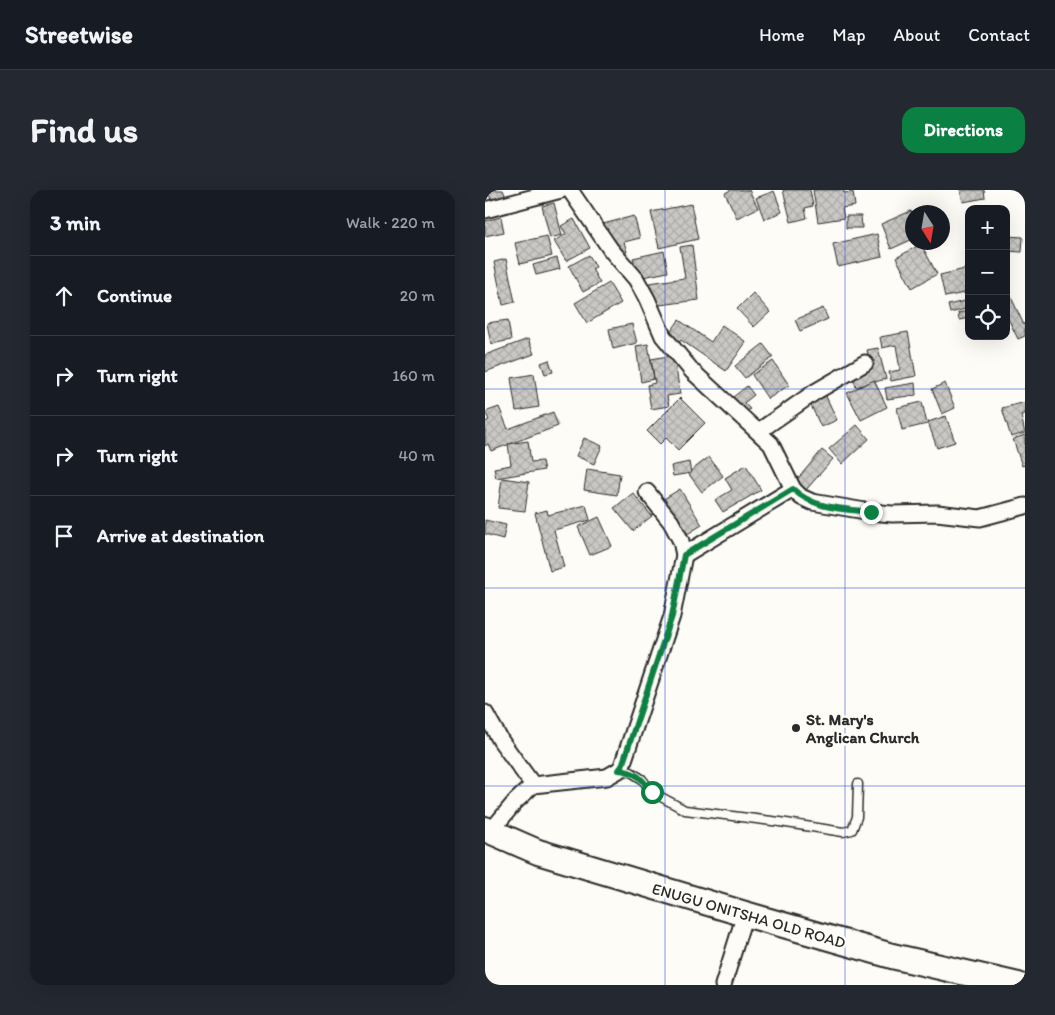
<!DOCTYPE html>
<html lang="en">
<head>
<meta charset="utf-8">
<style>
	:root { --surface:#171b24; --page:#242831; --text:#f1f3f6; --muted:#9ea1a6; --line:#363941; --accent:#0b8043 }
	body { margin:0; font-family:Itim,sans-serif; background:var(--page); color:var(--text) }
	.controls { position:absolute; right:15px; top:15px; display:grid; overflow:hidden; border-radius:10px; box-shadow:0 5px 20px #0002 }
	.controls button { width:45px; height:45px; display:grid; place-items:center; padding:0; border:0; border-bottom:1px solid var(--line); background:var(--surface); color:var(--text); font:25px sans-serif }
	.compass { position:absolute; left:420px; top:15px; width:45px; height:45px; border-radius:50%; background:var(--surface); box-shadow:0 5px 20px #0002; rotate:169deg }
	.stop { position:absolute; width:15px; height:15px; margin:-11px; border:4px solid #0b8043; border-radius:50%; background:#fff }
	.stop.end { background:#0b8043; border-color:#fff; box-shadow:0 1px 5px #0008 }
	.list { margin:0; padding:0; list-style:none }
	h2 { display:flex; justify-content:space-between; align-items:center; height:65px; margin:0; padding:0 20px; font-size:21px }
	h2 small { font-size:16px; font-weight:400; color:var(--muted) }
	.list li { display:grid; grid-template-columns:32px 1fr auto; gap:15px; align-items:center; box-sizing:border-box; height:80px; padding:0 20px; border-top:1px solid var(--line) }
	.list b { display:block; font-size:19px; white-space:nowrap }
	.list em { font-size:16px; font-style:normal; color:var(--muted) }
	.icon { flex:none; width:28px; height:28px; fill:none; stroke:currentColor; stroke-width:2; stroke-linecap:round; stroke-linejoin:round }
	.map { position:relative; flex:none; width:540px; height:795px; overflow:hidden; border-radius:15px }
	header { display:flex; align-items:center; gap:30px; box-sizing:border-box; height:70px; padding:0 25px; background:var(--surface); border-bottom:1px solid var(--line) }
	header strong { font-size:24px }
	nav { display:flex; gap:28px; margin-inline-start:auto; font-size:18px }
	.intro { display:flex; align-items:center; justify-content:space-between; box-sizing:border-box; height:120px; padding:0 30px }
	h1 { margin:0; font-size:35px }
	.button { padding:12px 22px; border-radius:15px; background:var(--accent); color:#fff; font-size:18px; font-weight:700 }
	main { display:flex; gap:30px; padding:0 30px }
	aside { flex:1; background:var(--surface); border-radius:15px; box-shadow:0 5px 20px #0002 }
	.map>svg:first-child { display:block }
	.building { fill:url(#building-cross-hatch); stroke:#2b2b2b }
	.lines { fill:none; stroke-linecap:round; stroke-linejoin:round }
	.lane-casing { stroke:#2b2b2b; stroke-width:11 }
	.street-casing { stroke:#2b2b2b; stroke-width:19 }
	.primary-casing { stroke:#2b2b2b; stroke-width:28 }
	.lane { stroke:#fdfcf7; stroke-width:8 }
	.street { stroke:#fdfcf7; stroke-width:15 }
	.primary { stroke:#fdfcf7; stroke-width:24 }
	.route { stroke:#0b8043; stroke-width:6 }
	.grid { fill:none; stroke:#1d4ed8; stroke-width:1; stroke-opacity:0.55 }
	.poi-dot { fill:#2b2b2b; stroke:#fdfcf7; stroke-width:2 }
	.labels { text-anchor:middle; stroke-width:5; stroke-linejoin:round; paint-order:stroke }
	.poi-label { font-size:16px; font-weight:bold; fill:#2b2b2b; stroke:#fdfcf7; text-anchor:start }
	.street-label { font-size:16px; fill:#2b2b2b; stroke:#fdfcf7 }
</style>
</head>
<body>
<header>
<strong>Streetwise</strong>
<nav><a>Home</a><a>Map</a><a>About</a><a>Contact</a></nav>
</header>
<div class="intro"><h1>Find us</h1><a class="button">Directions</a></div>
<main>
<aside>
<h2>3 min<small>Walk · 220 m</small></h2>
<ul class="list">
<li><svg class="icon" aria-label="ahead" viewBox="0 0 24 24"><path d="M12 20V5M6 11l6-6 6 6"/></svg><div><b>Continue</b></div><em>20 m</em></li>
<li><svg class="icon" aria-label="right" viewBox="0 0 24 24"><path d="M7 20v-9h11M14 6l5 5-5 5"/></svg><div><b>Turn right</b></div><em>160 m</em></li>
<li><svg class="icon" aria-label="right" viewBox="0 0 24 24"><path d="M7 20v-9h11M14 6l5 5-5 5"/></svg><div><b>Turn right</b></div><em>40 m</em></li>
<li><svg class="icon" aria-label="arrive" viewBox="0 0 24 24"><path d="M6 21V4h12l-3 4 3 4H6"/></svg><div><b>Arrive at destination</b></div></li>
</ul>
</aside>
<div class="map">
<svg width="540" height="795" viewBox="0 0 540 795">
	<defs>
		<pattern id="building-cross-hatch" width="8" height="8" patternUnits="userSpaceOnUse" patternTransform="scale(1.25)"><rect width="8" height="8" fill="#c9c8c4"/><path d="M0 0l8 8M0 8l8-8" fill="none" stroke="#adaca9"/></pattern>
	</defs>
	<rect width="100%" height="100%" fill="#fdfcf7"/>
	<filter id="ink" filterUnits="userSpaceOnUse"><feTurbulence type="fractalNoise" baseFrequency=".02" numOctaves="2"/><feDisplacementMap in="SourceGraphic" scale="10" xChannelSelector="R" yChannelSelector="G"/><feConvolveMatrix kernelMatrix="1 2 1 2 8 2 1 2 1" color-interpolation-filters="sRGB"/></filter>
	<g filter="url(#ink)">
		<g class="building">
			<path d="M2 0H18L21 7 7 12Z"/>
			<path d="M246 0H264L273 18 252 28 240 3Z"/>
			<path d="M298 0H325L328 16 320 18 322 28 306 32Z"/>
			<path d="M328 0H358L359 3 368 2 370 16 357 18 359 28 333 32Z"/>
			<path d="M475 0H499L500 8 478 12Z"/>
			<path d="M289 1 297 22 279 29 271 8Z"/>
			<path d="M69 13 77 45 65 48 57 16Z"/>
			<path d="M206 14 213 49 174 58 166 22Z"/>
			<path d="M426 21 428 24V49L406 59 396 34Z"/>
			<path d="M149 26 155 48 139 52 142 62 126 66 118 34Z"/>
			<path d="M361 26H376L377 38H361Z"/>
			<path d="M16 27 19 42 0 46V31Z"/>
			<path d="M89 29 105 58 81 71 69 51 81 44 76 36Z"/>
			<path d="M392 44 397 67 353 77 348 54Z"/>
			<path d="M62 46 67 66 35 74 30 53Z"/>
			<path d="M521 46 538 47 537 62 521 61Z"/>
			<path d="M436 54 452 84 427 98 411 68Z"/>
			<path d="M207 55 214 110 167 116 164 93 200 88 195 57Z"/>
			<path d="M179 61 183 82 153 88 148 68Z"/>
			<path d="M104 65 111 77 107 79 115 93 98 102 84 76Z"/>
			<path d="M72 68 75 79 51 85 48 75Z"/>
			<path d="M21 69 30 112 18 115 9 72Z"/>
			<path d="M484 78V102L460 107 455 85Z"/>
			<path d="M124 93 136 113 102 133 90 113Z"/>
			<path d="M268 103 285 122 269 137 252 119Z"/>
			<path d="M525 105 539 135H540V146L533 149 521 124V107Z"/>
			<path d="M484 110V118L465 123 463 115Z"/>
			<path d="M338 118 343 129 315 141 310 130Z"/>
			<path d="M484 121V128L474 130 473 123Z"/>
			<path d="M23 130 26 150 6 154 2 133Z"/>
			<path d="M194 130 226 152 237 135 261 152 241 181 196 150 191 157 180 150Z"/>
			<path d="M147 134 152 153 128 159 124 139Z"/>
			<path d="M423 142 431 186 406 191 404 182 415 180 411 155 397 158 395 147Z"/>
			<path d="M43 149 49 164 0 182V165Z"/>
			<path d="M163 154 169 189 156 192 151 156Z"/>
			<path d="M278 154 288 167 260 188 250 176Z"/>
			<path d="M393 158 401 189 371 197 367 184 386 179 382 160Z"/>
			<path d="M189 165 195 204 182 206 184 216 166 219 162 195 170 193 166 169Z"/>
			<path d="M64 170 68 182 60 184 56 173Z"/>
			<path d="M288 171 304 195 283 209 267 185Z"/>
			<path d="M49 184 54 217 31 221 26 188Z"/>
			<path d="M389 190 402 217 376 230 362 203Z"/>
			<path d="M430 193 431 205 402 209 400 198Z"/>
			<path d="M460 193 470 218 457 224 447 199Z"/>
			<path d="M262 196 269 205 259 213 265 219 256 226 243 211Z"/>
			<path d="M339 202 352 230 336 237 323 209Z"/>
			<path d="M195 208 220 233 193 260 181 248 175 254 162 241Z"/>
			<path d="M437 212 442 234 417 240 412 218Z"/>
			<path d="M540 212V224L536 225 540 243 526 247 517 218Z"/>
			<path d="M14 217 23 239 68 222 73 236 6 261 3 254 0 256V232L4 230 0 222Z"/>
			<path d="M461 226 470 252 452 258 443 232Z"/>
			<path d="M372 235 384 249 357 274 344 259Z"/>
			<path d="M540 245V275L537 276 528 249Z"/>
			<path d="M99 248 117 256 109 274 91 266Z"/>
			<path d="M43 251 46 272 57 271 59 280 11 288 9 278 26 275 23 254Z"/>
			<path d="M337 260 348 269 320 301 310 292Z"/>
			<path d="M224 267 238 286 217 302 203 283Z"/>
			<path d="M204 272 206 283 188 286 186 276Z"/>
			<path d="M261 275 276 300 238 322 230 310 247 300 240 288Z"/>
			<path d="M102 279 135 284 132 305 99 300Z"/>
			<path d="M17 288 44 292 40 321 13 318Z"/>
			<path d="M195 299 217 335 199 346 177 310Z"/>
			<path d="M148 303 167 326 148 341 129 318Z"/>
			<path d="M101 315 105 330 69 340 79 377 65 381 50 323 62 320 63 325Z"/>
			<path d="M114 327 127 356 105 365 93 337Z"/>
			<path d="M0 330 21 335 18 349 0 344Z"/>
		</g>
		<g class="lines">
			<defs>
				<path id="lane" d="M134 580 146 582 157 589 167 602 200 620 295 632 358 642 367 640 372 627 373 594"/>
				<g id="street">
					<path d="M85 0 126 60 151 89 162 109 178 146 207 181 286 254 308 299 316 307 327 312 386 322 407 324 452 323 495 328 540 316"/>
					<path d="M0 20 76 0"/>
					<path d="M274 241 330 202 380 173"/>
					<path d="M199 365 308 299"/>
					<path d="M0 523 16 551 48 595"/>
					<path d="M6 641 30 612 48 595 122 587 134 580 137 576 187 426 199 365 196 351 186 332 162 302"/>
					<path d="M238 795 260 724"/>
				</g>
				<path id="primary" d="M0 639 53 662 260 724 407 766 533 795"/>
			</defs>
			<use href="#lane" class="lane-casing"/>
			<use href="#street" class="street-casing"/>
			<use href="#primary" class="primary-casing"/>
			<use href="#lane" class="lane"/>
			<use href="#street" class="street"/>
			<use href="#primary" class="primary"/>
		</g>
	</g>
	<g class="lines" filter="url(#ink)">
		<path class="route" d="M167 602C157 589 152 582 134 580L137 576 187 426 199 365 308 299C328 319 360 319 386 322"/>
	</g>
	<path class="grid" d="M180 0V795M360 0V795M0 199H540M0 398H540M0 596H540"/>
	<circle class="poi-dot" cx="311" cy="538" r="5"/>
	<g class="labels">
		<g class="poi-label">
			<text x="321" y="535">St. Mary's<tspan x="321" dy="18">Anglican Church</tspan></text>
		</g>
		<g class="street-label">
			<text transform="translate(264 725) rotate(16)" y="6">ENUGU ONITSHA OLD ROAD</text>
		</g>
	</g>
</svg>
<div class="controls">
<button>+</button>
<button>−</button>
<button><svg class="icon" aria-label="locate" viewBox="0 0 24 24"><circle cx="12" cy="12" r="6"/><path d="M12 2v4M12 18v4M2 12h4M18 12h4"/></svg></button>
</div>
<svg class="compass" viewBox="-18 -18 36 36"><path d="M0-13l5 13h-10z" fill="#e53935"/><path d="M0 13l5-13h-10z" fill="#9ea1a6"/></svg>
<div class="stop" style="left:167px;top:602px"></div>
<div class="stop end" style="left:386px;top:322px"></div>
</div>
</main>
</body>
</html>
